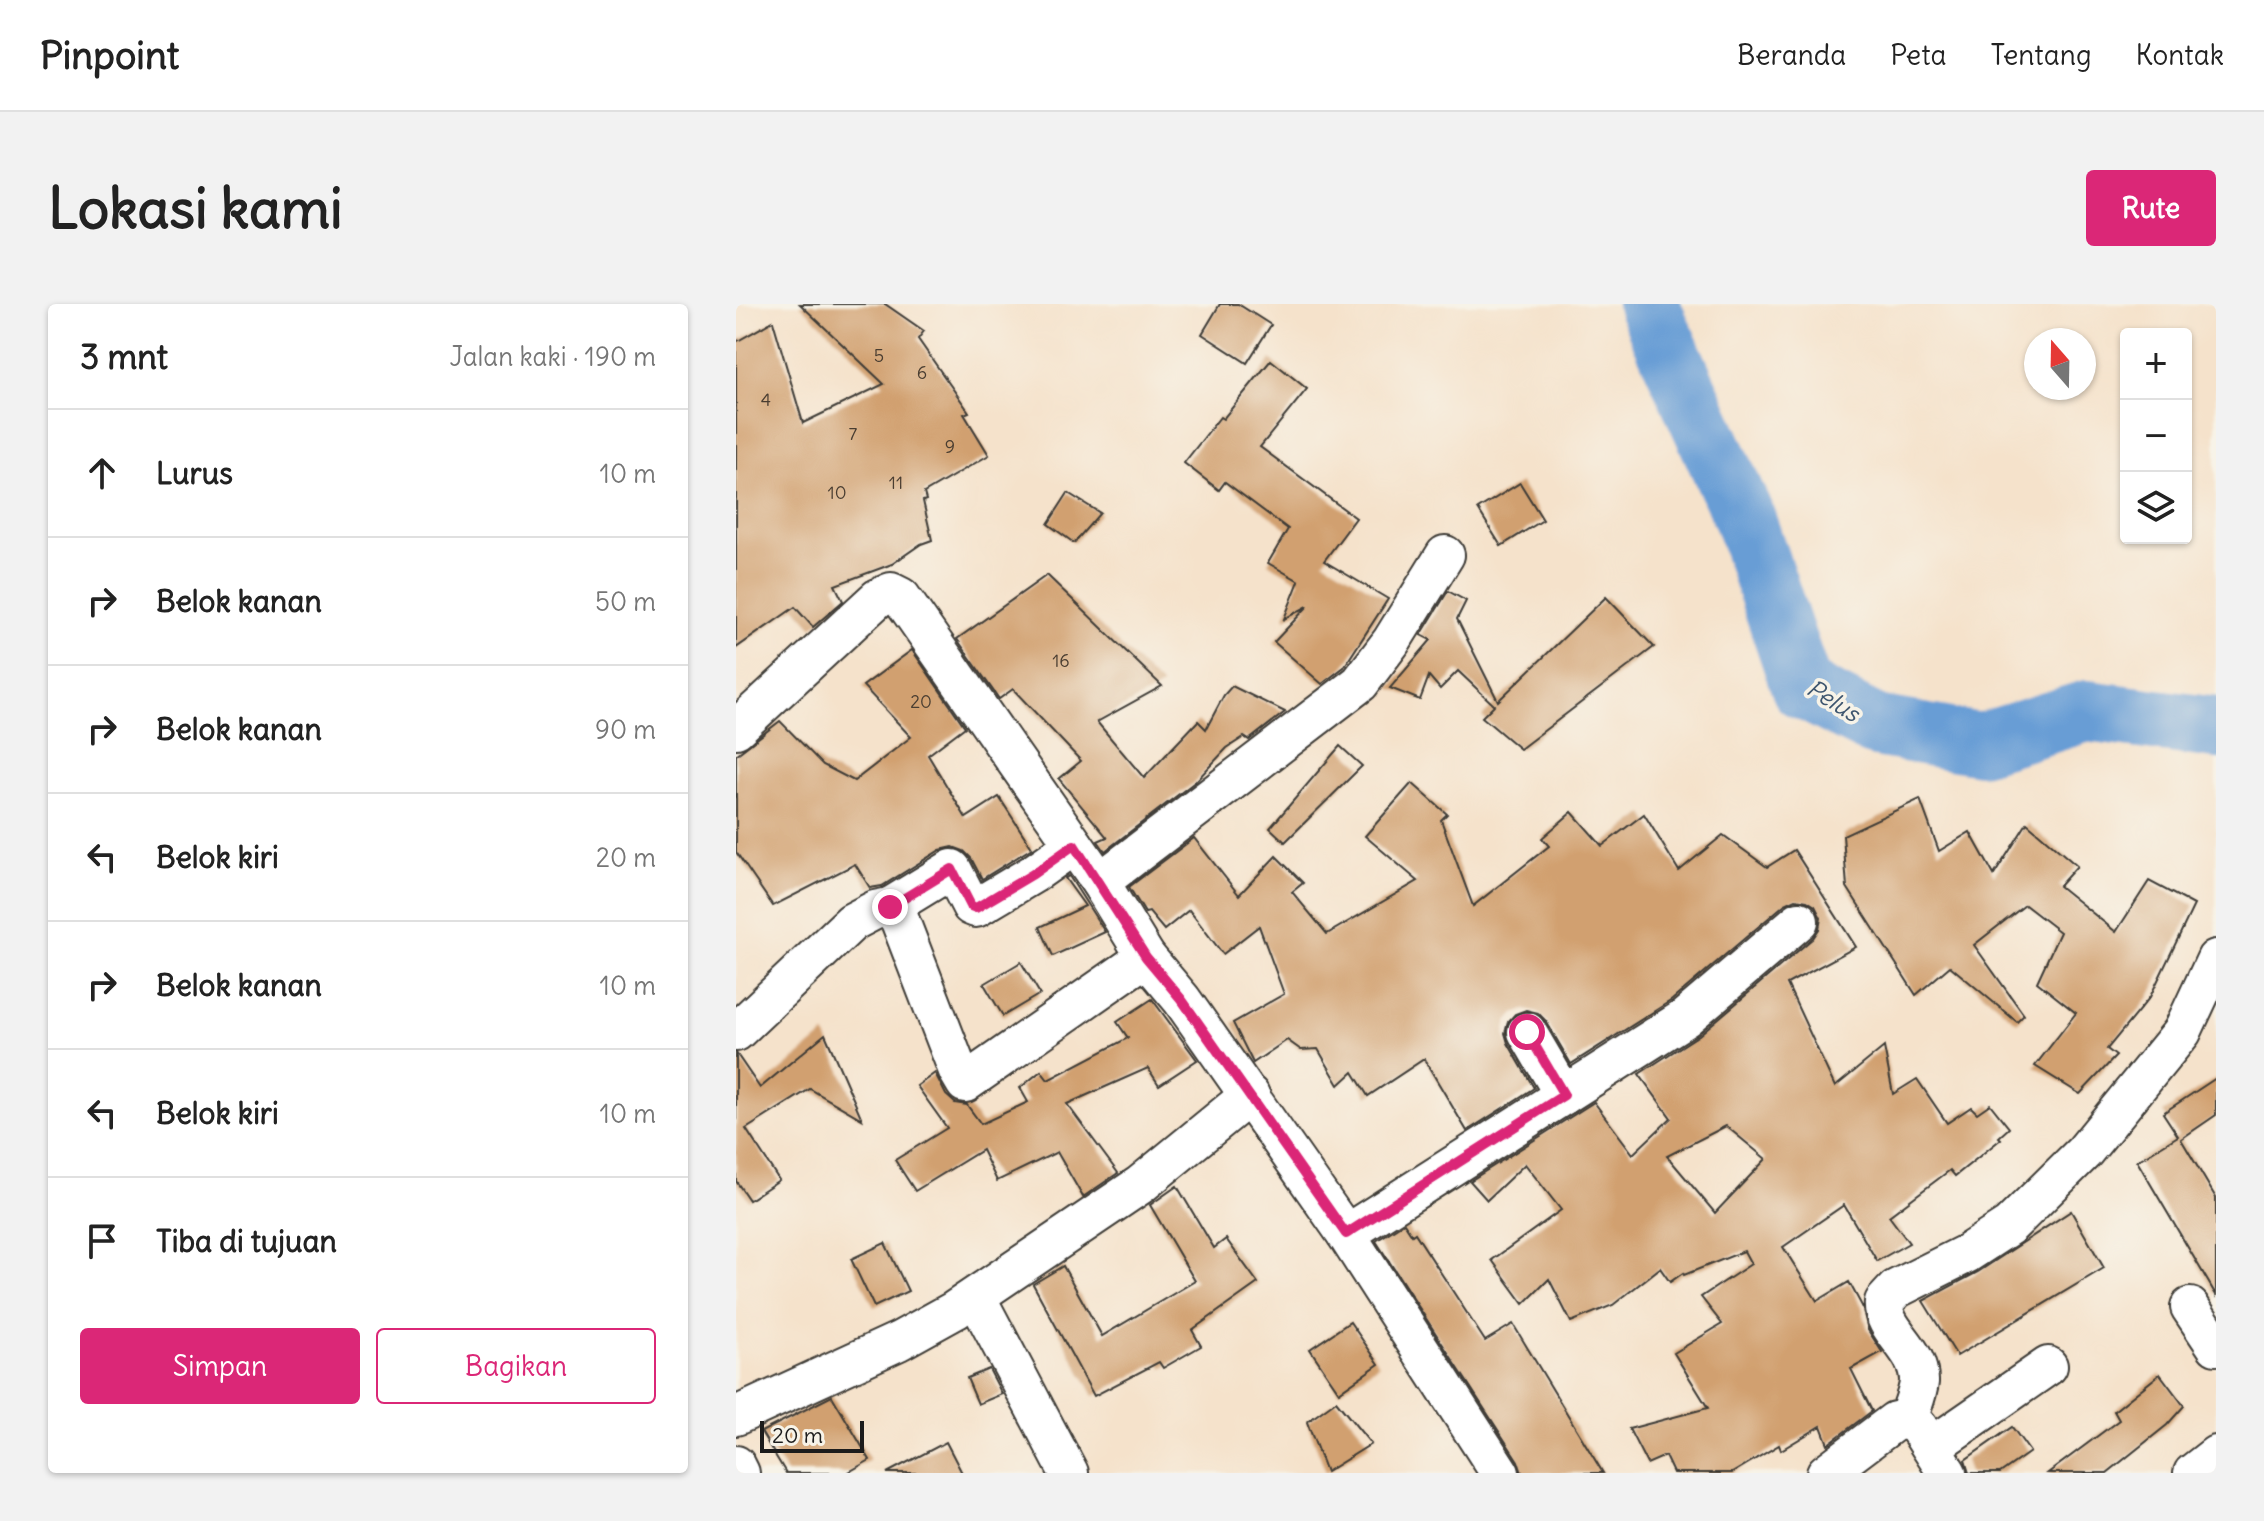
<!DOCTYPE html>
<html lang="id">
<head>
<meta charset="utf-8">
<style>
	:root { --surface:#fff; --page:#f2f2f2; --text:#222; --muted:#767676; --line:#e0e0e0; --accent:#db2777 }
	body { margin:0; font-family:Delius,sans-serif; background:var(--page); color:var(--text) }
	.controls { position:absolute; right:24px; top:24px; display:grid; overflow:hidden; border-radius:8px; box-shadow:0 2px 6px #0004 }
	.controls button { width:72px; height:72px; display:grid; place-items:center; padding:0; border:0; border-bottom:2px solid var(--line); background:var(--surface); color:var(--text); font:40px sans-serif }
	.compass { position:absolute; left:1288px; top:24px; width:72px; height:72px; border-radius:50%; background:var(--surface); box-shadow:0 2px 6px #0004; rotate:340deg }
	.scale { position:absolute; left:24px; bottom:20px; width:104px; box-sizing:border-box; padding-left:8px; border:4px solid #1c1c1c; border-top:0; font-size:22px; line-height:28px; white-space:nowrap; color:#1c1c1c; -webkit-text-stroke:6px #f7f3e8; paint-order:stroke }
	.stop { position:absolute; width:24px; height:24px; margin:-18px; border:6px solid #db2777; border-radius:50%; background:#fff }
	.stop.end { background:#db2777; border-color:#fff; box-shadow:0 2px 8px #0008 }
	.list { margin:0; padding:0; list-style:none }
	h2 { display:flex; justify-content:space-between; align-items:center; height:104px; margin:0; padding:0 32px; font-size:34px }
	h2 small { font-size:26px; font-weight:400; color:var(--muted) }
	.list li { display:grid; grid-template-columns:52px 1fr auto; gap:24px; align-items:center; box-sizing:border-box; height:128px; padding:0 32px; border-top:2px solid var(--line) }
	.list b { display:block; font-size:30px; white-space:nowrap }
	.list em { font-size:26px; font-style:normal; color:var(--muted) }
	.actions { display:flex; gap:16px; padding:24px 32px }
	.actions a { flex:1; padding:18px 0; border:2px solid var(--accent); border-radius:8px; text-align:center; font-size:28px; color:var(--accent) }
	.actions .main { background:var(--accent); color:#fff }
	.icon { flex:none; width:44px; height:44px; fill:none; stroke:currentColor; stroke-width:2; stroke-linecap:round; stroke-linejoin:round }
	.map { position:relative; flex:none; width:1480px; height:1169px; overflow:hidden; border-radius:8px }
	header { display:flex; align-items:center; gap:48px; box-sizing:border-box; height:112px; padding:0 40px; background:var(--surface); border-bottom:2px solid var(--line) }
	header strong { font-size:38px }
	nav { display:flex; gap:44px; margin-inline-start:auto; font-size:28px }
	.intro { display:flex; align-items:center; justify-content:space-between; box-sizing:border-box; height:192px; padding:0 48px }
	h1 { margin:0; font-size:56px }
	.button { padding:20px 36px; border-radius:8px; background:var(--accent); color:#fff; font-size:28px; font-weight:700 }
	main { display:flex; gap:48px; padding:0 48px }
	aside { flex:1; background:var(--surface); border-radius:8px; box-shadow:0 2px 6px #0004 }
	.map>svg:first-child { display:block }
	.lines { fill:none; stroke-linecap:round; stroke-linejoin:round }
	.river { stroke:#689dd5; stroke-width:62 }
	.building { fill:#d1a070; fill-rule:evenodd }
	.minor-casing { stroke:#3d3a36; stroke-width:42 }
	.minor { stroke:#fff; stroke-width:38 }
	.route { stroke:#db2777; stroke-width:10 }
	.labels { text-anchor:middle; stroke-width:7; stroke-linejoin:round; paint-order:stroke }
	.number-label { font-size:18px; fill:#493d31 }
	.water-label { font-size:24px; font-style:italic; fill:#3e566f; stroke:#f7f3e8 }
</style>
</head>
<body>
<header>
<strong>Pinpoint</strong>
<nav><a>Beranda</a><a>Peta</a><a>Tentang</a><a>Kontak</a></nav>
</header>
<div class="intro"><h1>Lokasi kami</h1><a class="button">Rute</a></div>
<main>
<aside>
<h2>3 mnt<small>Jalan kaki · 190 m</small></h2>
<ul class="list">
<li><svg class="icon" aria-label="ahead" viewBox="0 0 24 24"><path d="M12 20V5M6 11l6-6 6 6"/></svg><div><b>Lurus</b></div><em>10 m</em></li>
<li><svg class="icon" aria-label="right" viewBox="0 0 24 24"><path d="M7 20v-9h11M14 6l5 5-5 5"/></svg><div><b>Belok kanan</b></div><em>50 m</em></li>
<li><svg class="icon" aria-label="right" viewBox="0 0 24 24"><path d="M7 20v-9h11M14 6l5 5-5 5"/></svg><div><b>Belok kanan</b></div><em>90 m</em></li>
<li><svg class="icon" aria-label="left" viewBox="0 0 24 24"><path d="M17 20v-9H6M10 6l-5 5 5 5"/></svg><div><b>Belok kiri</b></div><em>20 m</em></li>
<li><svg class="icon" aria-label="right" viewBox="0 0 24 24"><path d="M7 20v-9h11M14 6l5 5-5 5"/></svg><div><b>Belok kanan</b></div><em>10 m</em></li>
<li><svg class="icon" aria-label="left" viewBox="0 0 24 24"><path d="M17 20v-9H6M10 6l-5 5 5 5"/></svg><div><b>Belok kiri</b></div><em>10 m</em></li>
<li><svg class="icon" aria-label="arrive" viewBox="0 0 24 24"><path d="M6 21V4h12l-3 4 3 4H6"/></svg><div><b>Tiba di tujuan</b></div></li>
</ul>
<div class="actions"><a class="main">Simpan</a><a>Bagikan</a></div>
</aside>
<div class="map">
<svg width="1480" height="1169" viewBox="0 0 1480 1169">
	<rect width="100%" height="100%" fill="#f7f3e8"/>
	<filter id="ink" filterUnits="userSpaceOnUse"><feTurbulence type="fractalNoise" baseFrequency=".0125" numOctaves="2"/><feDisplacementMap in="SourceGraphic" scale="16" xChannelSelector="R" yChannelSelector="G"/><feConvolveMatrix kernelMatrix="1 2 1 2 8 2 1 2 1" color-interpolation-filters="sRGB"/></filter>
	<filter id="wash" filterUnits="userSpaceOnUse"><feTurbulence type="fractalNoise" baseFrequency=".006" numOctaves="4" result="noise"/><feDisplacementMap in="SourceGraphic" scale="32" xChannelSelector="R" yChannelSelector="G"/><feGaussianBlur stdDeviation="1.8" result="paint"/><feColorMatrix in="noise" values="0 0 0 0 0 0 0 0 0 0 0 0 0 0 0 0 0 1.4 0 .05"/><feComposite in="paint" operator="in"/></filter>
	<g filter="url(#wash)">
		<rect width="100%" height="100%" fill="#f5e2cb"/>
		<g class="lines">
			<path class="river" d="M912 0 1009 216 1066 384 1140 422 1244 440 1351 407 1480 424"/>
		</g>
		<g id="blocks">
			<g class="building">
				<path d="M64 0H149L188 27 182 35 233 108 228 110 253 151 188 189 190 196 187 197 196 236 185 240 156 260 99 281 107 297 77 323 59 303 0 344V38L37 17 67 119 148 80Z"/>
				<path d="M484 0H502L535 21 511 59 466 30Z"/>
				<path d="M535 56 571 85 524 143 620 214 588 257 652 295 608 363 586 380 538 338 572 302 548 315 563 277 532 259 552 225 489 178 483 186 448 159 484 113 487 115Z"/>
				<path d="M784 179 807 216 765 242 742 205Z"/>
				<path d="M332 189 364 209 338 239 312 220Z"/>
				<path d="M311 271 426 382 361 418 408 474 462 417 470 425 488 391 496 382 549 408 513 436 508 433 491 444 460 477 369 547 362 537 371 533 323 475 345 457 277 385 263 395 221 335Z"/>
				<path d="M712 287 730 297 721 315 762 397 870 293 918 343 784 445 746 413 758 401 722 367 704 385 693 372 684 396 654 384 695 336 685 331Z"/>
				<path d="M176 346 229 423 192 451 230 514 263 493 296 544 246 575 235 554 228 547 217 543 204 546 146 582 134 584 119 560 37 602 0 548V451L44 417 87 461 118 477 175 433 127 382Z"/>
				<path d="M604 442 626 462 549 538 534 524Z"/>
				<path d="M676 479 711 510 705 516 737 602 813 542 806 534 836 508 866 542 908 510 943 567 987 531 1031 563 1058 546 1120 643 1051 680 1099 783 1148 743 1157 790 1181 775 1211 819 1235 803 1241 809 1254 800 1273 824 1263 833 1265 835 1219 872 1214 866 1153 912 1173 939 1141 957 1108 901 1047 943 1081 997 1113 978 1126 1002 1132 1026 1146 1048 1115 1065 1136 1107 1092 1140 1085 1122 1045 1146 1043 1141 996 1169H937L929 1152 911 1160 893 1125 972 1104 938 1049 986 1020 965 993 1015 960 1008 947 948 971 947 969 934 978 924 964 877 1001 835 1018 813 975 788 1000 756 956 825 906 789 860 751 896 734 877 858 798 897 850 935 814 903 770 963 731 1077 634 1083 625 1085 614 1079 602 1071 597 1060 595 1049 600 936 696 835 760 810 717 802 709 790 706 779 710 772 718 769 729 772 739 798 784 731 827 688 755 632 792 617 768 603 781 582 745 565 746 551 736 517 759 497 719 548 690 523 622 487 650 453 606 428 626 413 608 409 609 393 583 458 534 503 591 540 552 567 579 556 588 591 630 682 577 629 532ZM990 822 1030 855 979 909 931 852Z"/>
				<path d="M1184 495 1203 547 1234 528 1258 571 1291 519 1341 562 1323 582 1380 628 1413 577 1458 601 1414 693 1371 745 1380 752 1344 790 1299 762 1340 709 1301 678 1324 628 1289 601 1238 641 1288 711 1281 718 1214 662 1180 691 1111 583 1107 531Z"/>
				<path d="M333 572 369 628 317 652 304 623 349 602 329 574Z"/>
				<path d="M285 658 304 690 267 712 248 680Z"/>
				<path d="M416 695 461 756 423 781 412 764 331 800 382 869 347 893 321 848 261 877 246 846 179 887 159 856 211 824 181 782 199 769 210 791 219 799 231 801 245 820 292 798 284 784 305 767 312 776 392 734 381 718Z"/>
				<path d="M89 730 126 815 74 785 10 825 43 876 13 896 0 877V749L24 784Z"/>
				<path d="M1480 774V811L1445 835 1480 894V991L1401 857 1442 832 1427 809Z"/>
				<path d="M441 882 478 944 490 935 522 979 456 1026 465 1042 427 1064 423 1058 358 1092 297 980 327 962 366 1032 459 977 414 901Z"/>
				<path d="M1335 907 1368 964 1221 1052 1187 997 1242 968Z"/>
				<path d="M668 919 676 931 679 929 749 1037 777 1020 867 1169H786L782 1157 640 937Z"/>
				<path d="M149 939 172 987 138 1003 115 955Z"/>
				<path d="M614 1018 643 1060 603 1088 574 1045Z"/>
				<path d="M253 1065 266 1090 242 1100 231 1074Z"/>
				<path d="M1424 1070 1448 1102 1431 1121 1371 1169H1312L1383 1116 1378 1107Z"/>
				<path d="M96 1092 134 1156 111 1169H50L25 1128Z"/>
				<path d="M600 1097 635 1140 590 1168 571 1118Z"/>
				<path d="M1276 1123 1294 1148 1264 1169H1233L1229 1156Z"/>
				<path d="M210 1138 226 1169H151Z"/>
			</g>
		</g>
	</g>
	<g filter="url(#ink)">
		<use href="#blocks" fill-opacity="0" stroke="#3d3a36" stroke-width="2"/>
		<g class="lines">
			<defs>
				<g id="minor">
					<path d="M0 425 142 294 155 288 165 293 364 578 410 653 446 696 610 930 764 1169"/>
					<path d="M364 578 624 379 655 338 709 251"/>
					<path d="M154 603 216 565 235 602 240 604 297 570 338 541"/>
					<path d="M0 728 116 618 139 606 154 603 161 609 222 767 229 779 410 653"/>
					<path d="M791 728 828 791"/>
					<path d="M610 930 949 714 1063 617"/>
					<path d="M240 993 333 1169"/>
					<path d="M1454 1003 1480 1042"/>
					<path d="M0 1112 163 1037 219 1006 404 881 514 791"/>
					<path d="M1172 1116C1175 1105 1182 1090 1183 1078 1184 1044 1145 1027 1148 998L1160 985 1230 950 1273 922 1348 848 1446 728 1480 655"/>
					<path d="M1195 1143 1312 1062"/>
					<path d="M0 1161 4 1169"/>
					<path d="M1090 1169 1159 1117 1172 1116 1182 1123 1211 1169"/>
					<path d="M1457 1169 1480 1151"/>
				</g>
			</defs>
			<use href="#minor" class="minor-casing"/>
			<use href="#minor" class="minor"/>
		</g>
	</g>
	<g class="lines" filter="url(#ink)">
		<path class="route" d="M154 603 216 565 235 602 240 604 297 570 338 541 410 653 446 696 610 930 828 791 791 728"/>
	</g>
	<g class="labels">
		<g class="number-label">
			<text x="143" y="58">5</text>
			<text x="186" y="75">6</text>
			<text x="30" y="102">4</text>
			<text x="117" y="136">7</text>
			<text x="214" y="149">9</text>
			<text x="160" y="185">11</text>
			<text x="101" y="195">10</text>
			<text x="325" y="363">16</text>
			<text x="185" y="404">20</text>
		</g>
		<g class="water-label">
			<text transform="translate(1097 397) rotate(32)" y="8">Pelus</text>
		</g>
	</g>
</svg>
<div class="controls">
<button>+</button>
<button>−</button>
<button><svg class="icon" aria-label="layers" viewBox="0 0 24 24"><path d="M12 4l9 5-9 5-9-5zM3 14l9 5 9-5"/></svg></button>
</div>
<svg class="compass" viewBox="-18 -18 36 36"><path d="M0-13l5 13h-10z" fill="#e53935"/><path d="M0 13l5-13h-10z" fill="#767676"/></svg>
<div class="scale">20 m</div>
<div class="stop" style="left:791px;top:728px"></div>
<div class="stop end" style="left:154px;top:603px"></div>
</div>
</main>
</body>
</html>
